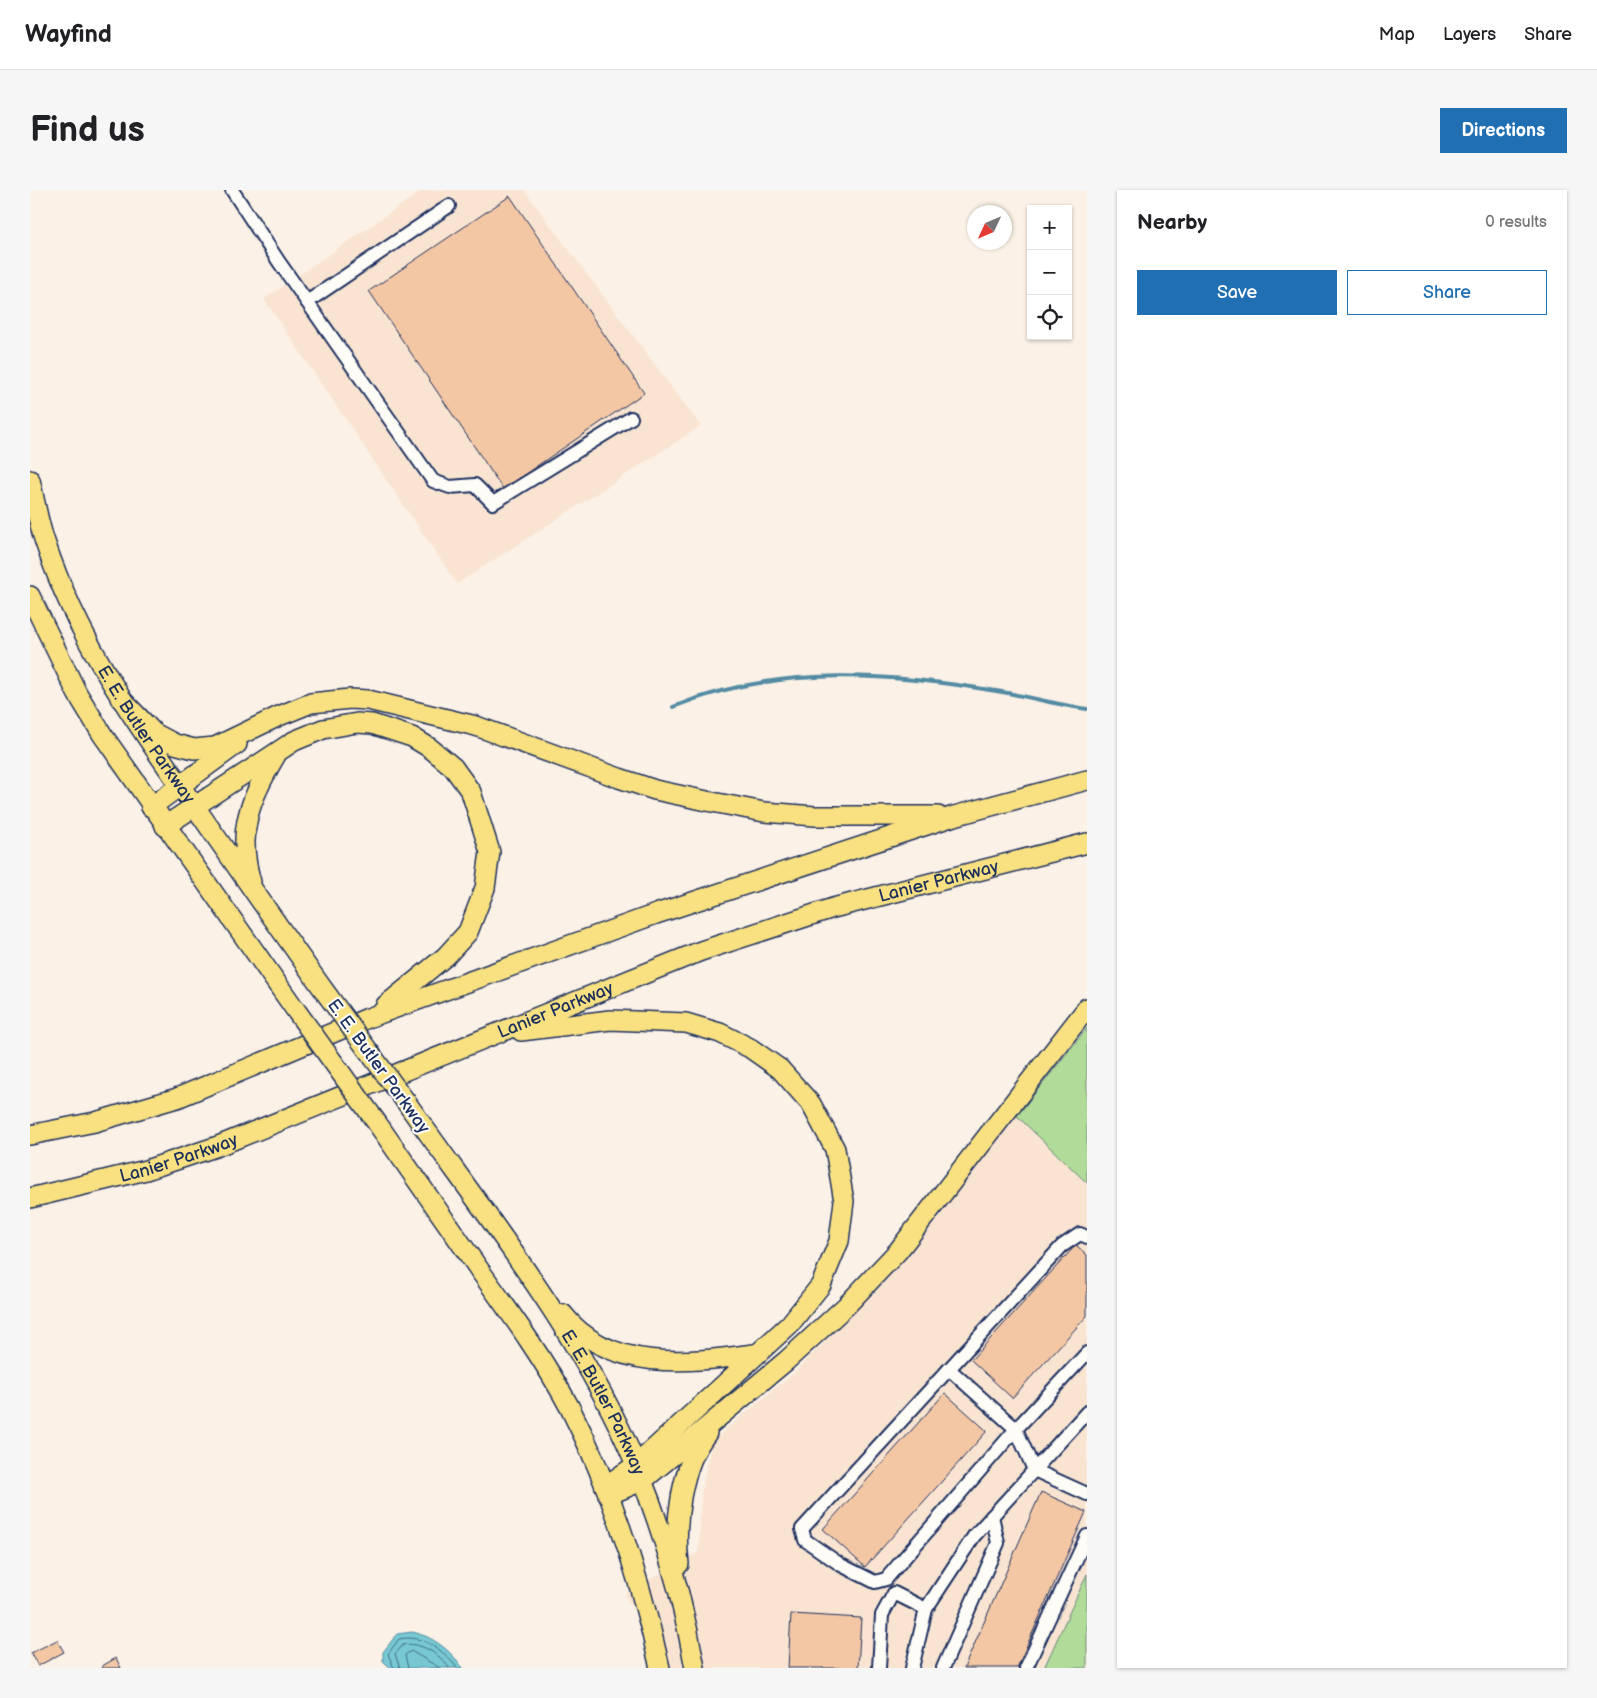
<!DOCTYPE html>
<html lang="en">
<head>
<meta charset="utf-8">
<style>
	:root { --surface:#fff; --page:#f6f6f6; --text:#202124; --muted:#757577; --line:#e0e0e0; --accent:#1f6fb2 }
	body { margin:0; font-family:"Balsamiq Sans",sans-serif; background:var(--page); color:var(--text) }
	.controls { position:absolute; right:15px; top:15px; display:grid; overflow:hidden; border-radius:0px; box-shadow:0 1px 4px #0004 }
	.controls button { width:45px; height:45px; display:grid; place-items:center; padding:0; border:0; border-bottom:1px solid var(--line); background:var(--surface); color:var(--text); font:25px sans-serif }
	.compass { position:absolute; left:937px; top:15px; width:45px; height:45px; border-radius:50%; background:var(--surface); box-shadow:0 1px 4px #0004; rotate:226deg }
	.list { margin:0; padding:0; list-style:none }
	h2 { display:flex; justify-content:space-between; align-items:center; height:65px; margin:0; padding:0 20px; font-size:21px }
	h2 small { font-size:16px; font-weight:400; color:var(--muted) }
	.actions { display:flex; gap:10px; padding:15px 20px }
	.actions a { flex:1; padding:11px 0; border:1px solid var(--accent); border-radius:0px; text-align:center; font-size:18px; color:var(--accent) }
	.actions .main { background:var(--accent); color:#fff }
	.icon { flex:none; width:28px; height:28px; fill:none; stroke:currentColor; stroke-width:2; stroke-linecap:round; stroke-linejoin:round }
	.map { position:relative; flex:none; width:1057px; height:1478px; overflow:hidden; border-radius:0px }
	header { display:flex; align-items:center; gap:30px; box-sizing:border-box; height:70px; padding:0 25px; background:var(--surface); border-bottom:1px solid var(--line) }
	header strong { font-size:24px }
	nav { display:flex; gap:28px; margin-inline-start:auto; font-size:18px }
	.intro { display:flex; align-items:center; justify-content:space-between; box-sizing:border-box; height:120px; padding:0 30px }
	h1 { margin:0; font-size:35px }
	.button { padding:12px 22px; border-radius:0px; background:var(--accent); color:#fff; font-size:18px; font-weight:700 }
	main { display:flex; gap:30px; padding:0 30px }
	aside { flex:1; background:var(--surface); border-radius:0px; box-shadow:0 1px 4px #0004 }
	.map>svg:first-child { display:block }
	.built { fill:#f9e4d2 }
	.green { fill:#b1db98; stroke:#66857b }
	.water { fill:#77c8d1; stroke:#528ba3 }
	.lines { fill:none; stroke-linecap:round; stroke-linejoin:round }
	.shore { stroke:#406c8c; stroke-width:1 }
	.stream { stroke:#528ba3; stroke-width:4 }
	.building { fill:#f4c7a4; stroke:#1b2f5e }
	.minor-casing { stroke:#1b2f5e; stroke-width:16 }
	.highway-casing { stroke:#1b2f5e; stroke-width:22 }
	.minor { stroke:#fdfcf7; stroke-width:12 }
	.highway { stroke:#f9e181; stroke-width:19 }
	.highway-bridge-casing { stroke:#1b2f5e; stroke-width:22; stroke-linecap:butt }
	.highway-bridge { stroke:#f9e181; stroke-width:19 }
	.labels { text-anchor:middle; stroke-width:4; stroke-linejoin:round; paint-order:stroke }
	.street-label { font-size:18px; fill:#1b2f5e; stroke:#fdfcf7 }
</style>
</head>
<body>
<header>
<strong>Wayfind</strong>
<nav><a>Map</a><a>Layers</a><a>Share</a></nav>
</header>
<div class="intro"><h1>Find us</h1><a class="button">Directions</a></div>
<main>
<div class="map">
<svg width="1057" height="1478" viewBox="0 0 1057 1478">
	<rect width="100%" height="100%" fill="#fbf1e6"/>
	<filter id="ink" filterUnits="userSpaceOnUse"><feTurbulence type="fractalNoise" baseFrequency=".02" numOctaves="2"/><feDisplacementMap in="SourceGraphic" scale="10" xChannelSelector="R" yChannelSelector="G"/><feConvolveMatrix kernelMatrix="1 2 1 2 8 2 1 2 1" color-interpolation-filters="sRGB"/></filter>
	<g filter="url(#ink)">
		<g class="built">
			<path d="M393 0H494L671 236 427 394 234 109Z"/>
			<path d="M987 926 1057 993V1384L1014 1478H635L634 1471 594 1404 669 1362 671 1303 682 1251 765 1182 859 1085Z"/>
		</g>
		<g class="green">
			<path d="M1057 838V993L987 926Z"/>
			<path d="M1057 1384V1478H1014Z"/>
		</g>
		<path class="water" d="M382 1442C403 1446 421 1461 433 1478H361L353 1471V1462L367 1444Z"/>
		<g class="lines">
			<g class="shore">
				<path d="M364 1478 358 1464 369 1449C392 1444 414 1460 427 1478"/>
				<path d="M370 1478 365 1464 373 1455C389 1451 410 1464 419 1478"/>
				<path d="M378 1478 375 1465 381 1461 410 1478"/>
			</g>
			<path class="stream" d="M643 517C747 474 864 483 972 502 1000 507 1028 515 1057 519"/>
		</g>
		<g class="building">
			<path d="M480 6 614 203 473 299 339 101Z"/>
			<path d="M1046 1055 1057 1065V1126L982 1208 941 1170Z"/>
			<path d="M915 1203 957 1241 835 1377 793 1339Z"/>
			<path d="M1011 1302 1056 1322 987 1478H934Z"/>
			<path d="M761 1424 831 1428 828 1478H758Z"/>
			<path d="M27 1450 34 1462 8 1476 1 1463Z"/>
			<path d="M86 1468 91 1478H73L72 1476Z"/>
		</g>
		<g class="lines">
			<defs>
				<g id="minor">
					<path d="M202 0 249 72 403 291 420 297 445 295 463 313 601 228"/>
					<path d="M277 112 419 16"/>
					<path d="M1057 1047 1050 1044 1032 1056 919 1179 986 1239 1057 1163"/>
					<path d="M919 1179 772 1339 775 1350 811 1375 845 1392 856 1389 986 1239 1004 1280 1057 1304"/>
					<path d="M849 1478 852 1425 864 1403 896 1419"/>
					<path d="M882 1478 896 1419 944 1346 1057 1222"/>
					<path d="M913 1478 968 1353 962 1326"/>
					<path d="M996 1478 1057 1346"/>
				</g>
				<g id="highway">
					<path id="s1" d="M0 290C5 311 8 332 15 352 47 449 105 532 163 614 208 678 252 742 298 806"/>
					<path d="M0 406 47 503 72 544 267 822"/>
					<path d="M90 508 124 543 145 554 164 559 185 557 249 526 281 513 320 509 338 510 446 536 589 588 625 600 677 611 734 622 785 626H908"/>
					<path d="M121 617 207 554"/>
					<path d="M135 636 264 551 293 539 327 533 342 534 382 547 400 558 423 577 441 602 460 662 455 698 438 742 416 766 356 815"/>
					<path d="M221 692C206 641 220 609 246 565"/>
					<path d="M491 841 580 830 656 833 690 843 720 858 750 879 781 914 805 959 814 1011 809 1051 791 1095 760 1134 606 1275 575 1296"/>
					<path id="s2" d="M376 912C456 1026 553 1146 606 1275 633 1340 653 1409 665 1478"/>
					<path d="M347 933C382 984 418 1034 453 1085 484 1128 515 1171 540 1218 582 1300 610 1388 630 1478"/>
					<path d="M0 945 65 932 147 908 338 828 626 724 924 626 1057 590"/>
					<path id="s3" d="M0 1008 116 980 188 956 671 761 803 718 1057 653"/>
					<path d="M533 1124C579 1183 659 1173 724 1164"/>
					<path d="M578 1305 612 1291 756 1171 816 1116 868 1061 1057 818"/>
					<path d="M649 1374C644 1334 651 1275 677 1243"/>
				</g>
			</defs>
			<use href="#minor" class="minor-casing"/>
			<use href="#highway" class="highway-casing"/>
			<use href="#minor" class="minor"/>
			<use href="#highway" class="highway"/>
			<defs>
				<g id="highway-bridge">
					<path d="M298 806 376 912"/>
					<path d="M267 822 347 933"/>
				</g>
			</defs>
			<use href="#highway-bridge" class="highway-bridge-casing"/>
			<use href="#highway-bridge" class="highway-bridge"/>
		</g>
	</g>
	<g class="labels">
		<g class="street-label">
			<text dy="6" stroke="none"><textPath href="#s1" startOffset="282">E. E. Butler Parkway</textPath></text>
			<text dy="6" stroke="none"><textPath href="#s3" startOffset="964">Lanier Parkway</textPath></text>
			<text dy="6" stroke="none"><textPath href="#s3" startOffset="559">Lanier Parkway</textPath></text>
			<text transform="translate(349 876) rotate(54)" y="6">E. E. Butler Parkway</text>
			<text dy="6" stroke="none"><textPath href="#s3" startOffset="154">Lanier Parkway</textPath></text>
			<text dy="6" stroke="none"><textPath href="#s2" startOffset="360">E. E. Butler Parkway</textPath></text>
		</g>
	</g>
</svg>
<div class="controls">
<button>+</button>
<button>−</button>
<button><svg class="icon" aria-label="locate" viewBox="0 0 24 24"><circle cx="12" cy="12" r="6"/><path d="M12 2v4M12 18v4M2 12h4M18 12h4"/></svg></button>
</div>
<svg class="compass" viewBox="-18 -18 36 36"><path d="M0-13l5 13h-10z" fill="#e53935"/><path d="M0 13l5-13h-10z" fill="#757577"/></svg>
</div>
<aside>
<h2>Nearby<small>0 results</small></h2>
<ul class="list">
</ul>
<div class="actions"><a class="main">Save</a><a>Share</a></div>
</aside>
</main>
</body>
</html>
